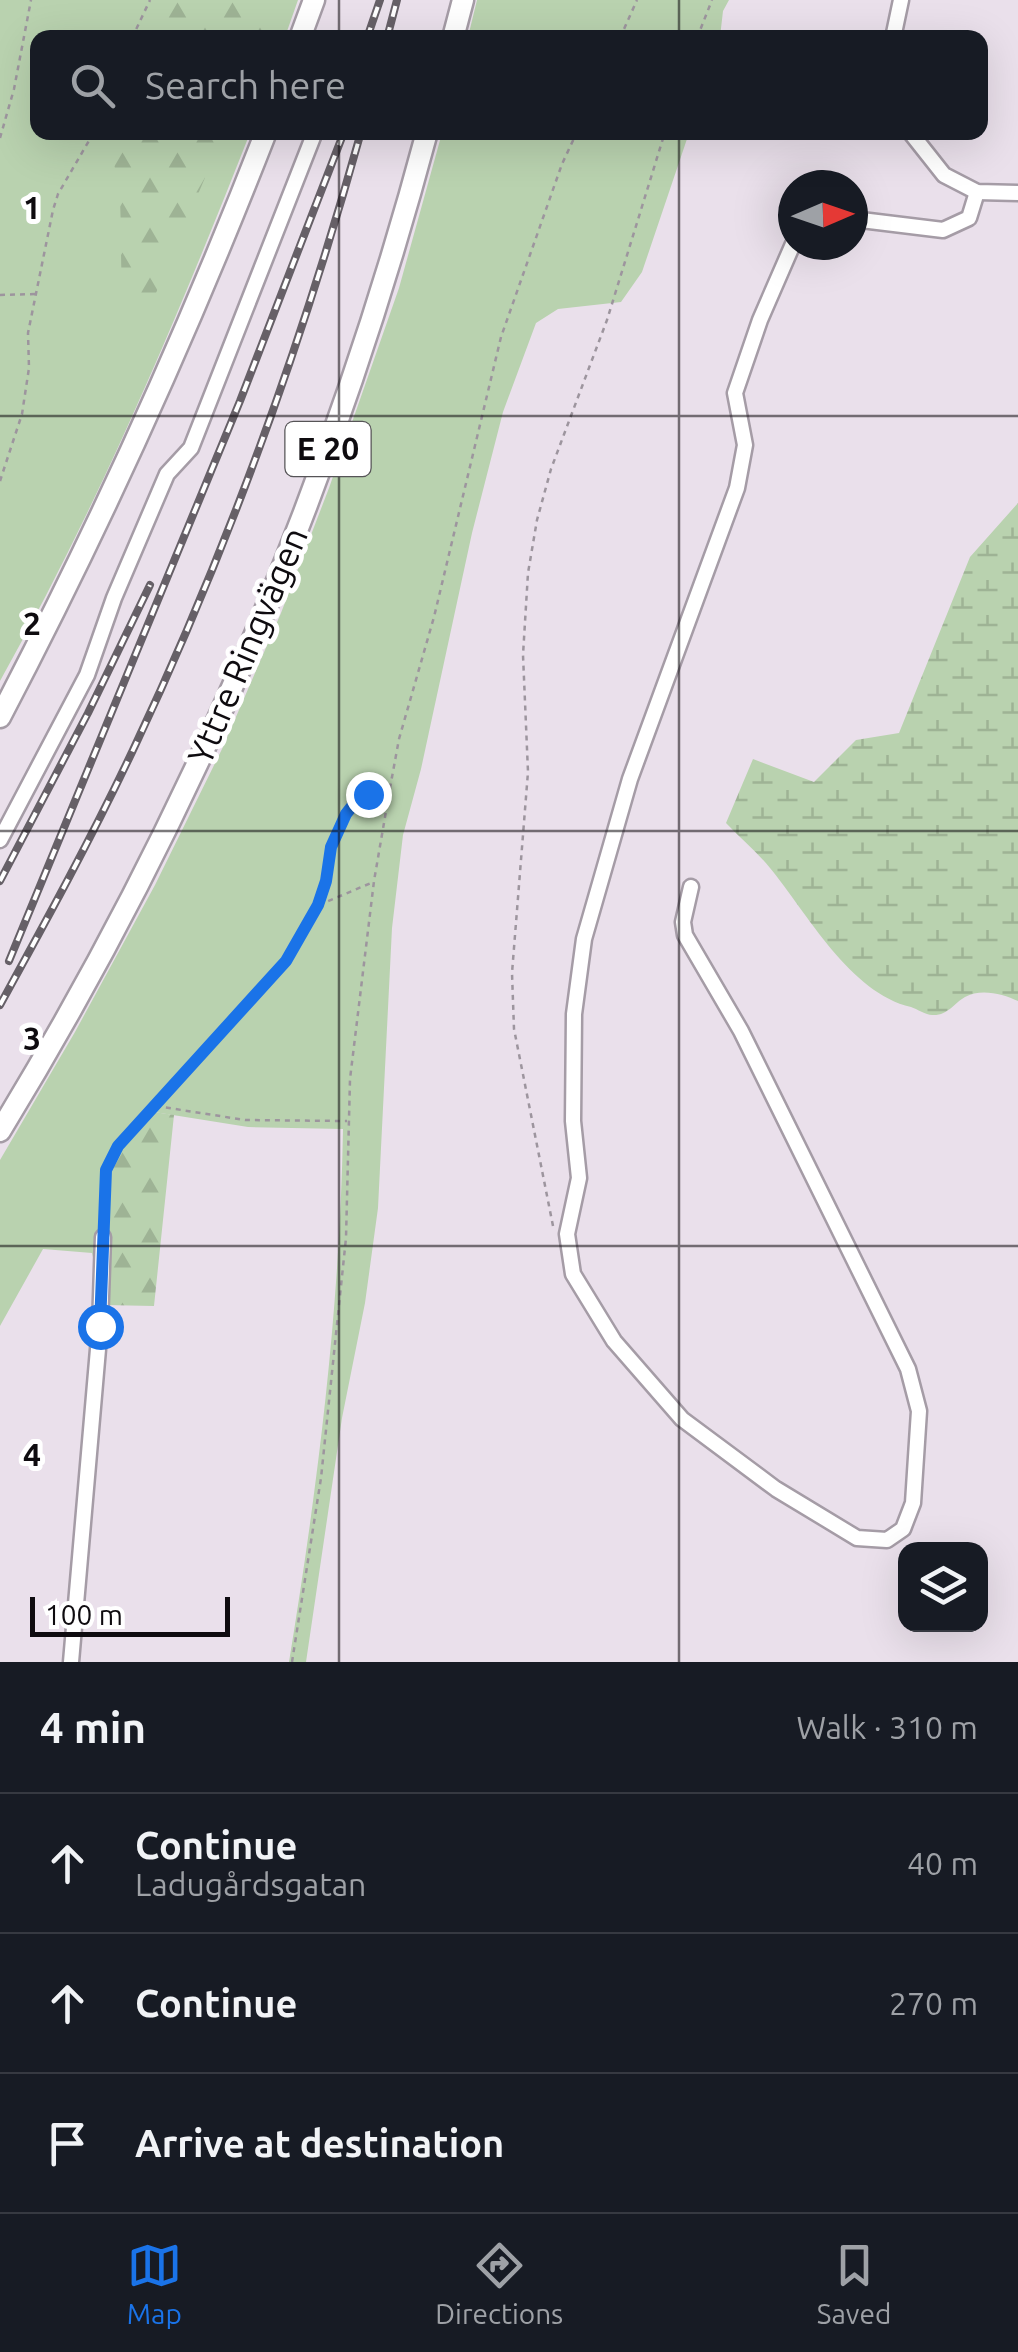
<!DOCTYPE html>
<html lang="en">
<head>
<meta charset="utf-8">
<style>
	:root { --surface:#171b24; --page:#20242c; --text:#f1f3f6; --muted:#9ea1a6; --line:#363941; --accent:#1a73e8 }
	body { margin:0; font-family:Ubuntu,sans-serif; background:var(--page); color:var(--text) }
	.controls { position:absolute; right:30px; bottom:30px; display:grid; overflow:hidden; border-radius:20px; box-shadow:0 10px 40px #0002 }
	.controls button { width:90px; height:90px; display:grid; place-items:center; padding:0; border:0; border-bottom:2px solid var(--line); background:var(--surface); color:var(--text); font:50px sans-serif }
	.compass { position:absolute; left:778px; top:170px; width:90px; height:90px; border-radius:50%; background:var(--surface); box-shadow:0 10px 40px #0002; rotate:88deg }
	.scale { position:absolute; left:30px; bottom:25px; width:200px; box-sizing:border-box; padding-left:10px; border:5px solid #0e0b0f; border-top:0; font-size:28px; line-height:35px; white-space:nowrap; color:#0e0b0f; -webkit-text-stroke:8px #fff; paint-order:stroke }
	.stop { position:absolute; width:30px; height:30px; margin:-22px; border:8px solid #1a73e8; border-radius:50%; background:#fff }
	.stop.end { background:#1a73e8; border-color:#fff; box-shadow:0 2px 10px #0008 }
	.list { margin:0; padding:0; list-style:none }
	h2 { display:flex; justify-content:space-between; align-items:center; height:130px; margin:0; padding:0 40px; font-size:42px }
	h2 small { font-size:32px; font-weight:400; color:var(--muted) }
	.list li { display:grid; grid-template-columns:65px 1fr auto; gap:30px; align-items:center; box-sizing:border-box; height:140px; padding:0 40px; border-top:2px solid var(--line) }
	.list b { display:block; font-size:38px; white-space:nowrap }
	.list p { margin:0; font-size:32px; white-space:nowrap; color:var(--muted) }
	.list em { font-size:32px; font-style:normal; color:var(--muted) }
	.icon { flex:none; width:55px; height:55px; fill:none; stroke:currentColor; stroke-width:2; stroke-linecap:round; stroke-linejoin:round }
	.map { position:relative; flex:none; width:1018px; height:1662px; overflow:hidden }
	.search { position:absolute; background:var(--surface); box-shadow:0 10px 40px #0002; left:30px; right:30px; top:30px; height:110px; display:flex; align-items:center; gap:25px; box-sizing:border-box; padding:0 35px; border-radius:20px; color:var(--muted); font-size:38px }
	.sheet { height:550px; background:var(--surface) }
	nav { display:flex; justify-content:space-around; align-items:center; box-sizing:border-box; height:140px; border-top:2px solid var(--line); background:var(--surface); font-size:28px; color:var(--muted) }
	nav a { display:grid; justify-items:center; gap:5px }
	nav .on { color:var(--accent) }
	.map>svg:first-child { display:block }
	.grass { fill:#b9d2af }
	.forest { fill:url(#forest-firs) }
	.wetland { fill:url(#wetland-marsh) }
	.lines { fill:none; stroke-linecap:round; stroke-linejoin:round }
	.minor-casing { stroke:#a59ca6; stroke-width:19 }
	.highway-casing { stroke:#a59ca6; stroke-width:25 }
	.path { stroke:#9d959e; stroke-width:2.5; stroke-dasharray:5 5; stroke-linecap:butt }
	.minor { stroke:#fff; stroke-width:14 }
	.highway { stroke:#fff; stroke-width:20 }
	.rail-casing { stroke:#666067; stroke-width:8 }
	.rail { stroke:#fff; stroke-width:4; stroke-dasharray:11; stroke-linecap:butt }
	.route { stroke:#1a73e8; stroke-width:12 }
	.grid { fill:none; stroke:#0e0b0f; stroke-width:2.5; stroke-opacity:0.55 }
	.labels { text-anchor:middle; stroke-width:10; stroke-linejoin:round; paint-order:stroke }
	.shield { fill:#fff; stroke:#565457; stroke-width:2.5 }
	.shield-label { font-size:32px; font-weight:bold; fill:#0e0b0f }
	.street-label { font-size:35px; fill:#0e0b0f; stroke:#fff }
	.grid-label { font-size:32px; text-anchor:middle; font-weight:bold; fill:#0e0b0f; stroke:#fff; stroke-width:10; stroke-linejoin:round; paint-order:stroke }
</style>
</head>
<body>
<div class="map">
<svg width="1018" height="1662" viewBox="0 0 1018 1662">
	<defs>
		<pattern id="forest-firs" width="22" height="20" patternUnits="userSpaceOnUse" patternTransform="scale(2.5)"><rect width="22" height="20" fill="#b9d2af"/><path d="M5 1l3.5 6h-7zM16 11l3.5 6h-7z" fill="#9eb395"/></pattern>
		<pattern id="wetland-marsh" width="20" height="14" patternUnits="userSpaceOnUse" patternTransform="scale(2.5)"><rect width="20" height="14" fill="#b9d2af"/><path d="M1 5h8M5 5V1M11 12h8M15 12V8" fill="none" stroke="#9eb395"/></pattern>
	</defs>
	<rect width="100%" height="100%" fill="#eae0eb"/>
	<g class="grass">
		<path d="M0 0H298L285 37 38 38V132L250 133C177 319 98 506 0 681Z"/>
		<path d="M477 0H729L723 11 720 37H468Z"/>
		<path d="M442 133H689L642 272 621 302 558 309 536 323 503 412 472 533 421 769 403 835 392 928 378 1208 365 1303 342 1418 306 1662H289C318 1485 340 1308 343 1129L248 1127 154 1112 104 1305 92 1253 43 1249 0 1326V1160L75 1032 155 885 222 749 281 613 329 488 399 288Z"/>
	</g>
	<g class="forest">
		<path d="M167 0H275L261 37H155Z"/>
		<path d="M110 133H224L156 293 148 300 129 301 123 294C119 256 123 217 118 180 115 162 106 151 110 133Z"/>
		<path d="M154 1112 174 1115 154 1306 104 1305C104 1263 100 1182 121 1147 129 1133 142 1122 154 1112Z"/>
	</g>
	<path class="wetland" d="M1018 503V1001C1003 994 981 988 965 997 954 1003 948 1016 932 1015 926 1015 917 1009 911 1007 850 993 807 913 770 868 757 852 740 838 726 823L753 759 814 782 856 740 899 733 970 557Z"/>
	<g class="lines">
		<defs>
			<g id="minor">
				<path d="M893 38 901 0"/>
				<path d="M910 132 944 175 977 192 1018 193"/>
				<path d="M853 219 943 230 969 218 977 192"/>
				<path d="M0 840 87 675 114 598 167 474 191 448 315 132"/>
				<path d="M691 887 683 922 685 935 741 1031 908 1369 919 1411 913 1503 903 1529 887 1540 857 1538 776 1489 682 1419 614 1341 573 1274 567 1234 579 1178 573 1121 574 1014 584 939 630 779 737 488 745 445 735 393 760 320 793 244"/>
				<path d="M71 1662 100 1326 103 1237"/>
			</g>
			<g id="highway">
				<path d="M300 38 314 0"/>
				<path d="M453 38 463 0"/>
				<path d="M0 717C99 528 188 332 266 132"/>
				<path d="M0 1131C190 820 333 484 427 132"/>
			</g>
		</defs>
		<use href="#minor" class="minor-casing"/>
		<use href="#highway" class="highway-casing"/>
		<g class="path">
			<path d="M132 38 150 0"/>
			<path d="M620 38 637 0"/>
			<path d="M697 38 712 0"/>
			<path d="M0 138 14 89 31 0"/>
			<path d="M0 295 38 294"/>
			<path d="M0 481 22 414 29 368 28 333 53 210 58 194 94 132"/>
			<path d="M319 905 371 883"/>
			<path d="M156 1106 245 1120 347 1121"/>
			<path d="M104 1221 107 1170 118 1145C179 1070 260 1009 309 924 325 894 332 821 354 803 364 795 376 792 389 788"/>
			<path d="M553 1226 514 1029 512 973 528 772 523 655 528 573 537 520 551 469 607 320 665 132"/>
			<path d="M292 1662 321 1478 346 1238 350 1079 374 881 390 788 399 739 434 617 501 337 562 164 577 132"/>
		</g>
		<use href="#minor" class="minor"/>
		<use href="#highway" class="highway"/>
		<defs>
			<g id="rail">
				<path d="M367 38 380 0"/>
				<path d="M387 38 397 0"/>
				<path d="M0 881 88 713 150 585"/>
				<path d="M9 961 240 401 344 132"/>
				<path d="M0 1005C46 921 92 837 133 750 227 551 302 344 361 132"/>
			</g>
		</defs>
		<use href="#rail" class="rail-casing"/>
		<use href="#rail" class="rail"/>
	</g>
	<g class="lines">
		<path class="route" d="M100 1326 106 1170 118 1146 286 961 318 905 326 881 331 847 346 814 357 800 368 794"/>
	</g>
	<path class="grid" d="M339 0V38M679 0V38M339 132V1662M679 132V1662M0 416H1018M0 831H1018M0 1246H1018"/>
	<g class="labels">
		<rect class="shield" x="285.5" y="422" width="85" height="54" rx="8"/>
		<g class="shield-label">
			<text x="328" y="460">E 20</text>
		</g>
		<g class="street-label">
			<text transform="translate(248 646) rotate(-67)" y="12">Yttre Ringvägen</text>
		</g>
	</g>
	<g class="grid-label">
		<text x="32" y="219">1</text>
		<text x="32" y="635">2</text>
		<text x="32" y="1050">3</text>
		<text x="32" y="1466">4</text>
	</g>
</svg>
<div class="controls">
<button><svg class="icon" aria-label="layers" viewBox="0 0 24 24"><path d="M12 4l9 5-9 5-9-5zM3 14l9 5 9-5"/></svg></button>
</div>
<svg class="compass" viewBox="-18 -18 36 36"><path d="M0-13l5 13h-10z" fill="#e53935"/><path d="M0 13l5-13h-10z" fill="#9ea1a6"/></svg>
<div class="scale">100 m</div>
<div class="stop" style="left:100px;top:1326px"></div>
<div class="stop end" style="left:368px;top:794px"></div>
<div class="search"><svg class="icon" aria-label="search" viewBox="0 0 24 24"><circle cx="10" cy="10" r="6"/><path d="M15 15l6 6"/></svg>Search here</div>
</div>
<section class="sheet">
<h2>4 min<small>Walk · 310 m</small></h2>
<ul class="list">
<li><svg class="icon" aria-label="ahead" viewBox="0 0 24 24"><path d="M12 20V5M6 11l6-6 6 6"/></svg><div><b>Continue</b><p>Ladugårdsgatan</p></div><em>40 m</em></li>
<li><svg class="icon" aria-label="ahead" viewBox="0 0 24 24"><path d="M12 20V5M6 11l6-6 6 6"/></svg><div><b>Continue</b></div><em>270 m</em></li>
<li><svg class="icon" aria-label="arrive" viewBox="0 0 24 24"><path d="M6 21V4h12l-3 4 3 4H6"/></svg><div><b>Arrive at destination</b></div></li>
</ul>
</section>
<nav>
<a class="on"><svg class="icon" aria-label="map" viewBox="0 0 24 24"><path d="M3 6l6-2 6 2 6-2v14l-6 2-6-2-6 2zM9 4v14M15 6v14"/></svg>Map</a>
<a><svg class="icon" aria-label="directions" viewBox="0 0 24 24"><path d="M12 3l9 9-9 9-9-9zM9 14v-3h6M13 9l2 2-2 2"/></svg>Directions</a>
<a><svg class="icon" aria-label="saved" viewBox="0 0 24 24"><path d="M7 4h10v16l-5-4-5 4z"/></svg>Saved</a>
</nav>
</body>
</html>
